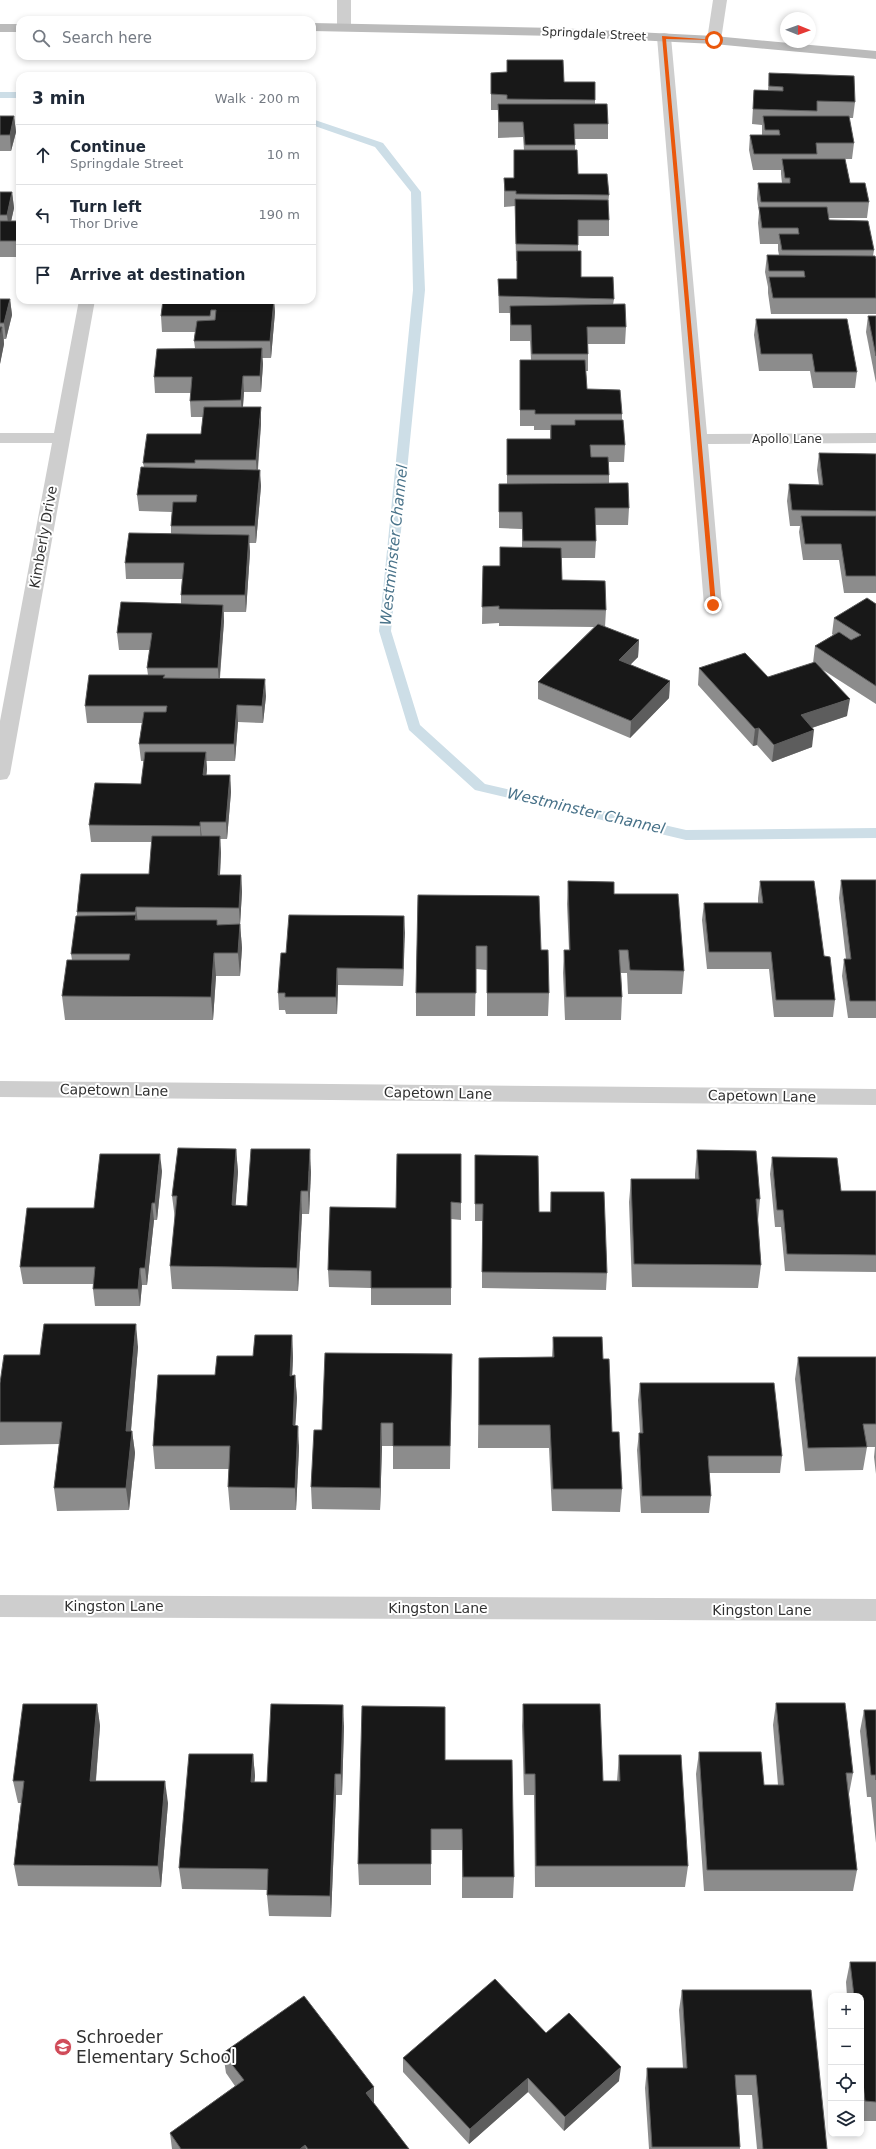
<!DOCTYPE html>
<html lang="en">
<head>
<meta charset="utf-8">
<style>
	:root { --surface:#fff; --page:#f6f6f7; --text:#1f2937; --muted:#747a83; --line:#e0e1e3 }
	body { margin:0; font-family:"DejaVu Sans",sans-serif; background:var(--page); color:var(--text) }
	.controls { position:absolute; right:12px; bottom:12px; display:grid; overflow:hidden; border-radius:8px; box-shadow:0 2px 6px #0003 }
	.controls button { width:36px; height:36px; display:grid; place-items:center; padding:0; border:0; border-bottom:1px solid var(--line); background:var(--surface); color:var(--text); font:20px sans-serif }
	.compass { position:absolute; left:780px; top:12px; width:36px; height:36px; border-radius:50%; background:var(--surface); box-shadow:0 2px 6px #0003; rotate:91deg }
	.stop { position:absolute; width:12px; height:12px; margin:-9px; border:3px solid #ea580c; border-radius:50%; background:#fff }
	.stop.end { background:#ea580c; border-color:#fff; box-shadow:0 1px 4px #0008 }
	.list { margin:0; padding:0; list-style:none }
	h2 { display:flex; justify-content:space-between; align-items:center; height:52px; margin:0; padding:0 16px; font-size:17px }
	h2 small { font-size:13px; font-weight:400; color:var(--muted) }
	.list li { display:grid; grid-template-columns:26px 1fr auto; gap:12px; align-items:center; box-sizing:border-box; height:60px; padding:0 16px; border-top:1px solid var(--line) }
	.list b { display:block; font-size:15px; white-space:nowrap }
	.list p { margin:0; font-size:13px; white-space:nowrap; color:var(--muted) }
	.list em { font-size:13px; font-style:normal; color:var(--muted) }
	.icon { flex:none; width:22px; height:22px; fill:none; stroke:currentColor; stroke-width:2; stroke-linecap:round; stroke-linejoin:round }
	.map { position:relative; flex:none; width:876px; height:2149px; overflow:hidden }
	.search { position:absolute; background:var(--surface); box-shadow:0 2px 6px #0003; left:16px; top:16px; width:300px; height:44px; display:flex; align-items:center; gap:10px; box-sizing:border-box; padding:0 14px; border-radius:12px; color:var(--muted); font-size:15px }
	.panel { position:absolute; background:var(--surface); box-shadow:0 2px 6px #0003; left:16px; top:72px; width:300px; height:232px; border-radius:12px }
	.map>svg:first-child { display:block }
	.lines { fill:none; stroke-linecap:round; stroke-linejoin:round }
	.stream { fill:#cddee7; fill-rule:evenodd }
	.lane { fill:#cecece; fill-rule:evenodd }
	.street { fill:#cecece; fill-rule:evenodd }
	.secondary { fill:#bbb; fill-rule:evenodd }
	.wall { fill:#8c8c8c }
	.shaded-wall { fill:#5d5d5d }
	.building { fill:#181818; stroke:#5d5d5d }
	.route { fill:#ea580c }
	.labels { text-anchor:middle; stroke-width:4; stroke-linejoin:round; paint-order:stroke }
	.far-street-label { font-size:12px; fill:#313131; stroke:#fff }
	.street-label { font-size:14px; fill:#313131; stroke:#fff }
	.water-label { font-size:15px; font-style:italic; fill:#487289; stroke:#fff }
	.near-poi-label { font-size:17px; fill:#313131; stroke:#fff; text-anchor:start }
</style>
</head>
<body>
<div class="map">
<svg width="876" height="2149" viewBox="0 0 876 2149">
	<rect width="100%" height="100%" fill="#fff"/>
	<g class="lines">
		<g class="stream">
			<rect x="0" y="92" width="20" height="6"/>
			<path d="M312 119 383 143 421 192 425 290 391 631 420 725 485 784 686 830 876 828V838L686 840 475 790 409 730 379 631 413 290 411 192 375 147 312 125Z"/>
		</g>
		<path class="lane" d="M713 0H727L721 40 714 44 707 40Z"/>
		<g class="street">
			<path d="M337 0H351V27L349 30H339L337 27Z"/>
			<path d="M664 33 669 34 671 37 707 434 876 433V443L708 444 722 605 720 609 713 611 706 609 704 605 657 37 659 34Z"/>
			<path d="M79 300H95L10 774 7 779 0 780V721L52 443H0V433H54Z"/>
			<path d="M0 1081 876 1089V1105L0 1097Z"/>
			<path d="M0 1595 876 1599V1621L0 1617Z"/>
		</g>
		<g class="secondary">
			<path d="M312 23 557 28 714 36 876 51V59L714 44 557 36 312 31Z"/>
			<rect x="0" y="24" width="20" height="8"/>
		</g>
	</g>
	<g class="wall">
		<path d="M491 73 564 82 595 100V104L608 124V139H575V150L578 174 609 195 608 206 609 220V236H578V251L581 277 614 299 613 305 626 327 625 344H588V371H586L587 389 622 414V420L625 445 624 462H609V483L629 508 628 525H595L596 541 595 558H561L562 580 606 610 605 627 639 640 638 657 630 665 670 681 669 698 630 738 538 699V682L594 627 499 626V623L482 624 483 566H500L522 547V529L499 528V484H507V439H550V430H534V426H520V360H531L530 341H510V313H499L498 279H517V261H516L515 206 504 207V178H514V150H524L523 137 498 138V110H491Z"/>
		<path d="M769 73 855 102 853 118H849L854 143 852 159H845L850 183 869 202 867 218H828L829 220 874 250 873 256 876 259V314H771L768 293V287L765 272 767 255H779L778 250V244H760L758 223 759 212 757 199 758 183H782L781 174V170H753L749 150 750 135H762V125L752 124 754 90 768 91Z"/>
		<path d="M0 116H14L16 132 11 151H0Z"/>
		<path d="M0 192H12L14 208 11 221H20V257H0Z"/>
		<path d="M0 299H10L12 315 6 339H4V344L0 364Z"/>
		<path d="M163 300H277V303L274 302 275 312 271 358H262L263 364 261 392H244L243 407 261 424 258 470 261 486 256 543H249L250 552 246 612H224V621L220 678 266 696 263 723 238 722 235 761H206L207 769 206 775H230L231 792 227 839H220L221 853 220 875H241L242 892 240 924 242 948 240 976H216L213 1020H65L62 996 72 960 71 954 77 916V912L149 874 152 842H91L89 825 141 784 144 761H141L139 744 142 723H87L85 706 148 675 147 668 150 650H119L117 633 181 604V595L182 579H126L125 563 171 534V526L172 512 139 511 137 495 144 467 143 463 201 434 203 417H191L190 401 191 393H155L154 377 195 348 194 341 195 332H162L161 316Z"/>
		<path d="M868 316H876V383L866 332Z"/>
		<path d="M756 319 857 372 855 388H813L810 371H759L754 335Z"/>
		<path d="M819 453 876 454V593H844L839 560H803L799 532 800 526H790L787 501 789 484 819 485 817 470Z"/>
		<path d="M876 604V704L820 668 847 716 812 728V747L772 762 757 745 753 746 698 685 699 668 768 677 813 663 815 646 833 635 832 634 834 618Z"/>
		<path d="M841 880H876V1018H848L842 976 844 959H846L839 898Z"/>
		<path d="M568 881 614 894 684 971 682 994H628L627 973H621L622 997 621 1020H565L563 973 564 950H569L567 904Z"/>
		<path d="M760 881 824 956 835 1000 833 1017H774L769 969H707L702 920 704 903H758V898Z"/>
		<path d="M418 895 541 950 549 993 548 1016H487V970L476 969 475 1016H416V993Z"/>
		<path d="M404 916 403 986 338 985 337 1014H286L285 1010H279L278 993 286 953Z"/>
		<path d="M236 1149 238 1172 235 1206H247L311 1172 309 1214H302L298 1291 172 1289 170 1266 175 1219 172 1196Z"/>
		<path d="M697 1150 760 1199 758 1221 761 1265 758 1288 632 1287 629 1202 631 1179H695V1174Z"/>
		<path d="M461 1154V1220L451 1219V1305H371V1288L329 1287 328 1270 396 1208Z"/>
		<path d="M475 1155 539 1212H550L551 1192 607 1273 606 1290 482 1288V1221H475Z"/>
		<path d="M772 1157 841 1191H876V1272L785 1271 781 1227H775L770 1174Z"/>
		<path d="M162 1171 157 1220H154L147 1285H142L140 1306H95L93 1289V1284H23L20 1267 94 1208Z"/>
		<path d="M292 1335 293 1358 292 1376 295 1375 297 1398 295 1425 299 1448 296 1510H230L228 1487 229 1469H155L153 1446 215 1375 253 1356Z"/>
		<path d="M553 1337 603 1359 612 1432 622 1489 620 1512 552 1511 549 1448H478L479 1358 552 1357Z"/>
		<path d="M138 1347 131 1431H132L135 1453 129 1510 57 1511 54 1488 59 1444 0 1445V1422L40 1355Z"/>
		<path d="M798 1357H876V1474L874 1457 875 1447H867L863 1470 805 1471 795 1379Z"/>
		<path d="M452 1377 450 1469H393V1446H382L380 1510 312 1509 311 1487 322 1430Z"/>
		<path d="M640 1383 782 1456 780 1473H709L711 1496 709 1513H641L637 1450 639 1433H640L638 1400Z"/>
		<path d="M776 1703 853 1773 849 1794 857 1870 853 1891H704L696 1774 699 1752 764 1785H778L773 1725Z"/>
		<path d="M97 1704 100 1726 96 1781 168 1803 161 1887 18 1886 14 1865 21 1803H18L13 1781Z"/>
		<path d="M523 1704 603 1781H617L619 1755 688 1866 685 1887H535L534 1795H524L522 1726Z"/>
		<path d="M864 1710H876V1843L871 1797H867L860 1731Z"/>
		<path d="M344 1726 342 1795H336L331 1917 269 1916 267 1895V1890L182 1889 179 1868 253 1754 255 1776 254 1782H267Z"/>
		<path d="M445 1760 514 1877 513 1898H462V1850H431V1885H359L358 1864Z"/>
		<path d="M850 1962H876V2121H861V1996H847L846 1982Z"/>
		<path d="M682 1990 827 2149H757L752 2095H736L740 2149H649L645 2088 647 2068H683L679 2010Z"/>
		<path d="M546 2033 619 2081 564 2131 528 2092 469 2144 403 2072V2058Z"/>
		<path d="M223 2053 374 2104 409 2149H172L170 2133 235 2086 226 2073Z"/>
	</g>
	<g class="shaded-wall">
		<path d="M14 116 16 132 11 151 10 135Z"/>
		<path d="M12 192 14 208 9 231 7 215Z"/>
		<path d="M10 299 12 315 6 339 4 323Z"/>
		<path d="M274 300 275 312 271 358 270 341Z"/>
		<path d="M2 327 4 344 0 364V337Z"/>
		<path d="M262 348 263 364 261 392 260 376Z"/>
		<path d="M243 376 244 392 242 417 241 400Z"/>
		<path d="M261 407V424L257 476 256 460Z"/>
		<path d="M260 470 261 486 256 543 255 526Z"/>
		<path d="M249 535 250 552 246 612 245 595Z"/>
		<path d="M223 605 224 621 219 685 218 668Z"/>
		<path d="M639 640 638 657 618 677 619 660Z"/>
		<path d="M265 679 266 696 263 723 262 706Z"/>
		<path d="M670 681 669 698 630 738 631 721Z"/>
		<path d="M850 699 847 716 799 732 801 715Z"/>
		<path d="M237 705 238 722 235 761 234 744Z"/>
		<path d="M759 728 757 745 753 746 755 729Z"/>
		<path d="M814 730 812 747 772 762 774 745Z"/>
		<path d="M206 752 207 769 205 792 203 775Z"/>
		<path d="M230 775 231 792 227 839 226 822Z"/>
		<path d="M200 822 202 839 201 843 200 826Z"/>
		<path d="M220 836 221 853 219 892 218 875Z"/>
		<path d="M241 875 242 892 240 925 239 908Z"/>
		<path d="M136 907 138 924 135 920Z"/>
		<path d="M404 916 405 933 403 986V969Z"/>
		<path d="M240 924 242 948 240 976 238 953Z"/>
		<path d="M214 953 216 976 213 1020 211 997Z"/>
		<path d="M337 968 338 985 337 1014 336 997Z"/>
		<path d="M236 1149 238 1172 234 1229 232 1205Z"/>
		<path d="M310 1149 311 1172 309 1214 308 1191Z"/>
		<path d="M160 1154 162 1171 157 1220 155 1203Z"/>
		<path d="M301 1191 302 1214 298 1291 297 1268Z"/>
		<path d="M152 1203 154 1220 147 1285 145 1268Z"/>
		<path d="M140 1268 142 1285 140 1306 138 1289Z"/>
		<path d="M136 1324 138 1347 129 1453 126 1431Z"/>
		<path d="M292 1335 293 1358 291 1399 290 1376Z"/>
		<path d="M295 1375 297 1398 294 1448 293 1425Z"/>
		<path d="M381 1423 382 1446 380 1510V1488Z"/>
		<path d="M298 1426 299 1448 296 1510 295 1488Z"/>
		<path d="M132 1431 135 1453 129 1510 126 1488Z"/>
		<path d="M97 1704 100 1726 94 1802 90 1781Z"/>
		<path d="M343 1705 344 1726 342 1795 341 1774Z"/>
		<path d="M253 1754 255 1776 253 1803 251 1782Z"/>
		<path d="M335 1774 336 1795 331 1917 330 1896Z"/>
		<path d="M165 1781 168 1803 161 1887 158 1866Z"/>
		<path d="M621 2067 619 2081 564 2131 565 2117Z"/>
		<path d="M528 2078V2092L469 2144 470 2129Z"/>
		<path d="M374 2087V2107L366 2093Z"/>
		<path d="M305 2145 306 2149H300Z"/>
	</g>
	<g class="building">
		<path d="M507 60H563L564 82H595V100L507 99V95L491 94V73L507 72Z"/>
		<path d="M769 73 854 76 855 102 817 101V111L753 109 754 90 783 91V87L769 86Z"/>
		<path d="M498 104H607L608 124H574L575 145H525L523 122H499Z"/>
		<path d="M0 116H14L10 135H0Z"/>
		<path d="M763 116H849L854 143H816L817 154H754L750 135H780L779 130H765Z"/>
		<path d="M514 150H577L578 174H607L609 195 516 194V191H505L504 178H514Z"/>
		<path d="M782 159H845L850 183H865L869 202H761L758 183H790V178H785Z"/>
		<path d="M0 192H12L7 215H0Z"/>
		<path d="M515 199 608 200 609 220H578V245L516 244Z"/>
		<path d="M759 207H827L829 220 868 221 874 250H782L779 234H799L798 228H762Z"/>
		<rect x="0" y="221" width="20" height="20"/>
		<path d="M517 251H581V277H613L614 299 499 296 498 279H517Z"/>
		<path d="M767 255 875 256 876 259V298H773L769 277H805L804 271H769Z"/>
		<path d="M0 299H10L4 323H0Z"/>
		<path d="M163 300H274L270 341H194L197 321 215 320 216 310H211L210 316H161Z"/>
		<path d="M625 304 626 327H587L588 354H532L531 325H511L510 306Z"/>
		<path d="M868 316H876V356Z"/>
		<path d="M756 319H847L857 372H815L812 354H761Z"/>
		<path d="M0 327H2L0 337Z"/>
		<path d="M262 348 260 376H243L241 400 190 401 192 377H154L157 349Z"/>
		<path d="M520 360H585L587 389 620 390 622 414H535V410H520Z"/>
		<path d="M204 407H261L256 460H195V463H143L147 434H201Z"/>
		<path d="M575 420H623L625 445H590L591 457H608L609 475H507V439H551V425H575Z"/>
		<path d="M819 453 876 454V511L792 510 789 484 823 485Z"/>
		<path d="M141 467 260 470 255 526H171L173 502H196L197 495H137Z"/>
		<path d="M628 483 629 508H595L596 541H523L522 512H499V484Z"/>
		<path d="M801 516H876V576H846L841 544H805Z"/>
		<path d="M129 533 249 535 245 595H181L184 563H125Z"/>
		<path d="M500 547 561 548 562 580 605 581 606 610 499 609V606L482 607 483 566H500Z"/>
		<path d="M867 598 876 604V686L815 646 839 632 851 640 861 635 834 618Z"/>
		<path d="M121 602 223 605 218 668H147L152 633H117Z"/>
		<path d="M598 624 639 640 619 660 670 681 631 721 538 682Z"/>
		<path d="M745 653 768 677 815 662 850 699 801 715 814 730 774 745 759 728 755 729 699 668Z"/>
		<path d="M89 675H165L163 678 265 679 262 706 237 705 234 744H139L144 712H166L167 706H85Z"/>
		<path d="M145 752H206L203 775H230L226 822H200V826L89 825 95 783 141 784Z"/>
		<path d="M152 836H220L218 875H241L239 908 136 907 135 912H77L81 874H149Z"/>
		<path d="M841 880H876V1001H850L844 959H851Z"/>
		<path d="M568 881 614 882V894H678L684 971 630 970 628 950H619L622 997H566L564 950H570Z"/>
		<path d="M760 881H814L824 956 830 957 835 1000H776L771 952H709L704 903H763Z"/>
		<path d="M418 895 539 896 541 950H548L549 993H487V946H476V993H416Z"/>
		<path d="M136 915 135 920H217V925L240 924 238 953H214L211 997 62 996 67 960H129L130 954H71L76 916Z"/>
		<path d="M289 915 404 916 403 969 337 968 336 997H285V993H278L281 953H286Z"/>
		<path d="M178 1148 236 1149 232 1205 247 1206 251 1149H310L308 1191H301L297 1268 170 1266 177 1196H172Z"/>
		<path d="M697 1150 756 1151 760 1199H756L761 1265 634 1264 631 1179H699Z"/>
		<path d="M100 1154H160L155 1203H152L145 1268H140L138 1289H93L95 1267H20L27 1208H94Z"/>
		<path d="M397 1154H461V1203L451 1202V1288H371V1271L328 1270 330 1207 396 1208Z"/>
		<path d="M475 1155 538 1156 539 1212H551V1192H604L607 1273 482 1272 483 1204H475Z"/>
		<path d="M772 1157 837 1158 841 1191H876V1255L787 1254 783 1210H777Z"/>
		<path d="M44 1324H136L126 1431H132L126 1488H54L62 1422H0V1383L4 1355H40Z"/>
		<path d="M255 1335H292L290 1376 295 1375 293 1425 298 1426 295 1488 228 1487 230 1446H153L158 1375H215L217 1356H253Z"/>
		<path d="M553 1337H602L603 1359H609L612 1432H619L622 1489H553L550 1425H479V1358L554 1357Z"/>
		<path d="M325 1353 452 1354 450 1446H393V1423H381L380 1488 311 1487 314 1430H322Z"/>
		<path d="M798 1357H876V1424H863L867 1447 808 1448Z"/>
		<path d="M640 1383H774L782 1456H708L711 1496H642L639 1433H643Z"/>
		<path d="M776 1703H845L853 1773H846L857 1870H707L699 1752H761L764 1785H784Z"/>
		<path d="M23 1704H97L90 1781H165L158 1866 14 1865 24 1781H13Z"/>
		<path d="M271 1704 343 1705 341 1774H335L330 1896 267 1895 268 1869 179 1868 189 1754H253L251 1782H267Z"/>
		<path d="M523 1704H600L603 1781H620L619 1755H681L688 1866H536L535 1774H525Z"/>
		<path d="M362 1706 445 1707V1760H512L514 1877H463L462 1829H431V1864H358Z"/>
		<path d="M864 1710H876V1780V1775H871Z"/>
		<path d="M850 1962H876V2102L865 2101 861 2065V1996H854Z"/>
		<path d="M495 1979 546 2033 569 2013 621 2067 565 2117 528 2078 470 2129 403 2058Z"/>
		<path d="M682 1990H811L827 2149H763L756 2075H735L740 2147H652L647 2068H687Z"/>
		<path d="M304 1996 374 2087 366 2093 409 2149H308L305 2145 300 2149H181L170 2133 244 2080 223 2053Z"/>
	</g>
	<path class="route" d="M662 36 716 40 666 39 716 605 713 607 711 605Z"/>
	<defs>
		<symbol id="school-disc" viewBox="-11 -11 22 22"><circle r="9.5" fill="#d04b59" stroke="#fff"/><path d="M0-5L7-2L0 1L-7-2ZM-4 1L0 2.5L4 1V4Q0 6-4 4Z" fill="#fff"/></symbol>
	</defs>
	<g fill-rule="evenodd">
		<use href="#school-disc" x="53" y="2037" width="20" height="20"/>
	</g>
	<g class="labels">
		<g class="far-street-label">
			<text transform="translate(594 34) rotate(3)" y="4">Springdale Street</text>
			<text x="787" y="443">Apollo Lane</text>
		</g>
		<g class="street-label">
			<text transform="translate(43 537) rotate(-80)" y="5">Kimberly Drive</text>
			<text transform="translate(114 1090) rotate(1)" y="5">Capetown Lane</text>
			<text transform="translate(438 1093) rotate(1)" y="5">Capetown Lane</text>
			<text transform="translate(762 1096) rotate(1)" y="5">Capetown Lane</text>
			<text x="114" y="1611">Kingston Lane</text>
			<text x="438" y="1613">Kingston Lane</text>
			<text x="762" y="1615">Kingston Lane</text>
		</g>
		<g class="water-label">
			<text transform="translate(394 545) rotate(-84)" y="5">Westminster Channel</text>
			<text transform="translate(586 811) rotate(13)" y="5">Westminster Channel</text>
		</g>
		<g class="near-poi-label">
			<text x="76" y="2043">Schroeder<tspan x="76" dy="20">Elementary School</tspan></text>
		</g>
	</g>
</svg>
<div class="controls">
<button>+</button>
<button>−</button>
<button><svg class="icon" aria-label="locate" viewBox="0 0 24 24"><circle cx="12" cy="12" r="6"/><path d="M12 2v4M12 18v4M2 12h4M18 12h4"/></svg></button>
<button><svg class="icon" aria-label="layers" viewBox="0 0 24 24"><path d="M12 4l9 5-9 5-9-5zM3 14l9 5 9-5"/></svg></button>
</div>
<svg class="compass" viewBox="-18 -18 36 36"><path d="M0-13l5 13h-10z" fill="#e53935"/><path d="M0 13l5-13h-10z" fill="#747a83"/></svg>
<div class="stop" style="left:714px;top:40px"></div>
<div class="stop end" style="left:713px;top:605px"></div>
<div class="search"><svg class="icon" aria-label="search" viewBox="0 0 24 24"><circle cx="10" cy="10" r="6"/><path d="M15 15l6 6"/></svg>Search here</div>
<section class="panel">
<h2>3 min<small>Walk · 200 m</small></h2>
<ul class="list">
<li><svg class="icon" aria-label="ahead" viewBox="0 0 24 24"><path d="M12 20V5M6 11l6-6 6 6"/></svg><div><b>Continue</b><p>Springdale Street</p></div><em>10 m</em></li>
<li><svg class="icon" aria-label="left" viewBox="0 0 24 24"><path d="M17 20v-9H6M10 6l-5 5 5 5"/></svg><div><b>Turn left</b><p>Thor Drive</p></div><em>190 m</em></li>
<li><svg class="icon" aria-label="arrive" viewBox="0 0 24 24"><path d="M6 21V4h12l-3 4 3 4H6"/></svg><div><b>Arrive at destination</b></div></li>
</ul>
</section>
</div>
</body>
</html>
